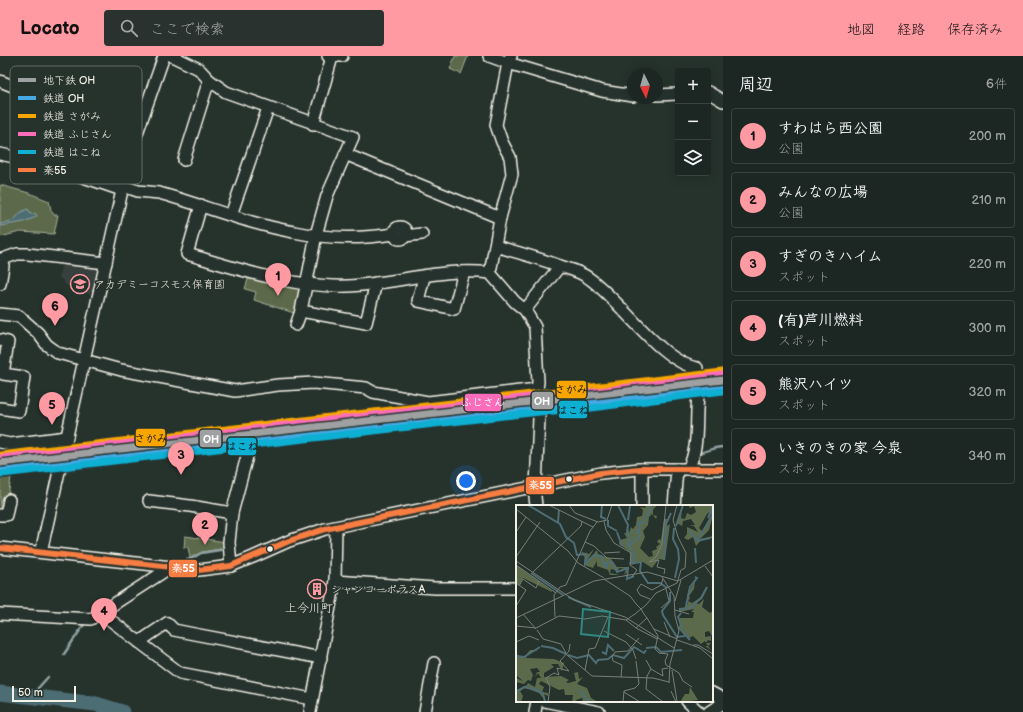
<!DOCTYPE html>
<html lang="ja">
<head>
<meta charset="utf-8">
<style>
	:root { --surface:#1c2622; --page:#29322f; --text:#f1f3f6; --muted:#a0a5a5; --line:#3a4340; --accent:#ff9aa2 }
	body { margin:0; font-family:"Balsamiq Sans","Klee One",sans-serif; background:var(--page); color:var(--text) }
	.controls { position:absolute; right:12px; top:12px; display:grid; overflow:hidden; border-radius:4px; box-shadow:0 2px 10px #0003 }
	.controls button { width:36px; height:36px; display:grid; place-items:center; padding:0; border:0; border-bottom:1px solid var(--line); background:var(--surface); color:var(--text); font:20px sans-serif }
	.compass { position:absolute; left:627px; top:12px; width:36px; height:36px; border-radius:50%; background:var(--surface); box-shadow:0 2px 10px #0003; rotate:175deg }
	.scale { position:absolute; left:12px; bottom:10px; width:64px; box-sizing:border-box; padding-left:4px; border:2px solid #f4f1e8; border-top:0; font-size:11px; line-height:14px; white-space:nowrap; color:#f4f1e8; -webkit-text-stroke:3px #26332d; paint-order:stroke }
	.you { position:absolute; left:466px; top:425px; width:14px; height:14px; margin:-10px; border:3px solid #fff; border-radius:50%; background:#1a73e8; box-shadow:0 0 0 6px #1a73e833 }
	.badge { display:grid; place-items:center; width:26px; height:26px; border-radius:50%; background:var(--accent); color:#111; font-size:13px; font-weight:700 }
	.pin { position:absolute; translate:-50% -33px; filter:drop-shadow(0 1px 2px #0008) }
	.pin::after { content:''; position:absolute; top:21px; width:14px; height:12px; background:inherit; clip-path:polygon(0 0,100% 0,50% 100%) }
	.list { margin:0; padding:0; list-style:none }
	h2 { display:flex; justify-content:space-between; align-items:center; height:52px; margin:0; padding:0 16px; font-size:17px }
	h2 small { font-size:13px; font-weight:400; color:var(--muted) }
	.list li { display:grid; grid-template-columns:26px 1fr auto; gap:12px; align-items:center; box-sizing:border-box; height:56px; margin:0 8px 8px; padding:0 8px; border:1px solid var(--line); border-radius:4px }
	.list b { display:block; font-size:15px; white-space:nowrap }
	.list p { margin:0; font-size:13px; white-space:nowrap; color:var(--muted) }
	.list em { font-size:13px; font-style:normal; color:var(--muted) }
	.icon { flex:none; width:22px; height:22px; fill:none; stroke:currentColor; stroke-width:2; stroke-linecap:round; stroke-linejoin:round }
	.map { position:relative; flex:none; width:723px; height:656px; overflow:hidden }
	header { display:flex; align-items:center; gap:24px; box-sizing:border-box; height:56px; padding:0 20px; background:var(--accent); color:#111 }
	header strong { font-size:19px }
	nav { display:flex; gap:22px; margin-inline-start:auto; font-size:14px }
	.search { width:280px; height:36px; background:var(--page); display:flex; align-items:center; gap:10px; box-sizing:border-box; padding:0 14px; border-radius:4px; color:var(--muted); font-size:15px }
	main { display:flex }
	aside { flex:1; background:var(--surface) }
	.map>svg:first-child { display:block }
	.built { fill:#393f3d }
	.green { fill:#5c6a4c; stroke:#a8ae9a }
	.water { fill:#4e6d75; stroke:#90a2a3 }
	.lines { fill:none; stroke-linecap:round; stroke-linejoin:round }
	.stream { stroke:#90a2a3; stroke-width:2.5 }
	.river { stroke:#4e6d75; stroke-width:15 }
	.minor-casing { stroke:#f4f1e8; stroke-width:14 }
	.minor { stroke:#26332d; stroke-width:11 }
	.bus-1-casing { stroke:#26332d; stroke-width:9 }
	.bus-1 { stroke:#f77d43; stroke-width:6 }
	.rail-1-casing { stroke:#26332d; stroke-width:10 }
	.rail-2-casing { stroke:#26332d; stroke-width:10 }
	.rail-3-casing { stroke:#26332d; stroke-width:10 }
	.rail-4-casing { stroke:#26332d; stroke-width:10 }
	.rail-1 { stroke:#46a9e3; stroke-width:7 }
	.rail-2 { stroke:#f7a600; stroke-width:7 }
	.rail-3 { stroke:#fb6dba; stroke-width:7 }
	.rail-4 { stroke:#0dafd3; stroke-width:7 }
	.metro-1-casing { stroke:#26332d; stroke-width:10 }
	.metro-1 { stroke:#9ea0a2; stroke-width:7 }
	.bus-dot { fill:#f4f1e8; stroke:#26332d; stroke-width:1.5 }
	.labels { text-anchor:middle; stroke-width:3; stroke-linejoin:round; paint-order:stroke }
	.poi-label { font-size:11px; fill:#f4f1e8; stroke:#26332d; text-anchor:start }
	.neighbourhood-label { font-size:12px; fill:#f4f1e8; stroke:#26332d }
	.inset-river { fill:none; stroke:#4e6d75; stroke-width:2 }
	.inset-road { fill:none; stroke:#787f78; stroke-width:1 }
	.view { fill:#318880; fill-opacity:0.15; stroke:#318880; stroke-width:2 }
	.inset-edge { fill:none; stroke:#f4f1e8; stroke-width:2 }
	.key { fill:#26332d; stroke:#646c65; stroke-width:1 }
	.key-label { font-size:11px; fill:#f4f1e8 }
	.line-badge { stroke:#26332d; stroke-width:1.5 }
	.badge-label { font-size:11px; text-anchor:middle; font-weight:bold; fill:#fff }
	.pale-badge-label { font-size:11px; text-anchor:middle; font-weight:bold; fill:#111 }
</style>
</head>
<body>
<header>
<strong>Locato</strong>
<div class="search"><svg class="icon" aria-label="search" viewBox="0 0 24 24"><circle cx="10" cy="10" r="6"/><path d="M15 15l6 6"/></svg>ここで検索</div>
<nav><a>地図</a><a>経路</a><a>保存済み</a></nav>
</header>
<main>
<div class="map">
<svg width="723" height="656" viewBox="0 0 723 656">
	<rect width="100%" height="100%" fill="#26332d"/>
	<filter id="ink" filterUnits="userSpaceOnUse"><feTurbulence type="fractalNoise" baseFrequency=".025" numOctaves="2"/><feDisplacementMap in="SourceGraphic" scale="8" xChannelSelector="R" yChannelSelector="G"/><feConvolveMatrix kernelMatrix="1 2 1 2 8 2 1 2 1" color-interpolation-filters="sRGB"/></filter>
	<g filter="url(#ink)">
		<g class="built">
			<path d="M62 205 95 210 97 213 92 238 71 234 59 221Z"/>
			<path d="M430 349 433 361 0 410V398L200 377Z"/>
		</g>
		<g class="green">
			<path d="M455 0H468L461 18 450 13Z"/>
			<path d="M0 129 29 137 49 145 51 154 54 159H58L54 178 20 176 0 181Z"/>
			<path d="M249 220 300 230 297 258 254 244 256 236 245 233Z"/>
			<path d="M12 415 6 454H0V416Z"/>
			<path d="M185 480 226 486V492L202 496 190 502 188 491 184 492Z"/>
		</g>
		<path class="water" d="M27 153 29 154V155L33 159 34 157 37 159 36 161 24 166 0 170V168L14 164 20 157Z"/>
		<g class="lines">
			<g class="stream">
				<path d="M698 397C707 396 713 391 723 391"/>
				<path d="M187 504 191 503 201 497 226 493"/>
				<path d="M64 598 85 567"/>
				<path d="M30 641 48 621"/>
			</g>
			<path class="river" d="M0 637 96 648 122 656"/>
			<defs>
				<g id="minor">
					<path d="M172 0 199 13 209 24 226 36 353 81 327 140 316 179 301 255 366 267 376 227"/>
					<path d="M328 0H342"/>
					<path d="M489 0 508 7 602 35 633 40"/>
					<path d="M0 25 55 47 135 83"/>
					<path d="M708 36 723 45"/>
					<path d="M657 39 678 38"/>
					<path d="M313 68 332 1"/>
					<path d="M0 98 42 107 122 134"/>
					<path d="M345 98 500 162"/>
					<path d="M184 104 209 24"/>
					<path d="M123 130 138 135 159 137C203 149 248 168 294 176 327 183 361 183 394 178"/>
					<path d="M201 149 187 198C239 213 292 232 348 230 395 228 443 211 490 217L515 246 525 254 535 271 538 326 537 333 539 362 536 431"/>
					<path d="M231 159 268 52"/>
					<circle cx="400" cy="177" r="6"/>
					<path d="M404 180 422 178"/>
					<path d="M495 190C517 196 538 202 560 210 570 213 582 216 590 223 621 245 661 306 697 312"/>
					<path d="M0 204 17 198H28L106 207"/>
					<path d="M490 217 500 162 512 118 510 101 502 86 496 69 508 7 511 0"/>
					<path d="M424 221 418 245 454 253 464 216"/>
					<path d="M0 228 3 210 1 203"/>
					<path d="M525 254 560 210"/>
					<path d="M0 258 19 260 38 277 47 289 58 297 121 314 235 335 278 329 314 327 366 332 373 336 428 346 537 333"/>
					<path d="M296 269 301 255"/>
					<path d="M0 284 8 286 3 318 24 321 19 355 0 352"/>
					<path d="M607 344 699 333 723 329"/>
					<path d="M0 386 10 388 67 381"/>
					<path d="M61 409 251 385 539 353"/>
					<path d="M688 413C701 388 694 360 699 333"/>
					<path d="M534 431 536 450"/>
					<path d="M149 445 190 450 232 457"/>
					<path d="M642 450V413"/>
					<path d="M674 450 677 413"/>
					<path d="M0 459H6L9 444"/>
					<path d="M0 492 199 514 231 510 253 501 289 485 325 473 601 417 639 413H723"/>
					<path d="M41 496 123 130 135 83 164 0"/>
					<path d="M231 510 229 486 232 457 251 385"/>
					<path d="M335 525 435 532H517"/>
					<path d="M101 557 180 617 312 643"/>
					<path d="M0 558 91 563 171 511"/>
					<path d="M139 586 167 567 174 574 194 578 321 602"/>
					<path d="M712 637 723 643"/>
					<path d="M544 645 599 656"/>
					<path d="M687 645 699 656"/>
					<path d="M310 656 335 525 336 471"/>
					<path d="M425 656 434 607"/>
					<path d="M535 656 537 645"/>
					<path d="M709 656 720 649 723 646"/>
				</g>
			</defs>
			<use href="#minor" class="minor-casing"/>
			<use href="#minor" class="minor"/>
			<defs>
				<path id="bus-1" d="M0 492 199 514 231 510 289 485 325 473 601 417 639 413H723"/>
			</defs>
			<use href="#bus-1" class="bus-1-casing"/>
			<use href="#bus-1" class="bus-1"/>
			<defs>
				<path id="rail-1" d="M1 415 723 332"/>
				<path id="rail-2" d="M0 399 722 316"/>
				<path id="rail-3" d="M0 402 538 340 582 337 723 319"/>
				<path id="rail-4" d="M2 418 539 356 584 353 723 335"/>
			</defs>
			<use href="#rail-1" class="rail-1-casing"/>
			<use href="#rail-2" class="rail-2-casing"/>
			<use href="#rail-3" class="rail-3-casing"/>
			<use href="#rail-4" class="rail-4-casing"/>
			<use href="#rail-1" class="rail-1"/>
			<use href="#rail-2" class="rail-2"/>
			<use href="#rail-3" class="rail-3"/>
			<use href="#rail-4" class="rail-4"/>
			<defs>
				<path id="metro-1" d="M0 407 723 324"/>
			</defs>
			<use href="#metro-1" class="metro-1-casing"/>
			<use href="#metro-1" class="metro-1"/>
		</g>
	</g>
	<defs>
		<symbol id="school-ring" viewBox="-11 -11 22 22"><circle r="9.5" fill="#26332d" stroke="#ff9aa2" stroke-width="1.5"/><path d="M0-5L7-2L0 1L-7-2ZM-4 1L0 2.5L4 1V4Q0 6-4 4Z" fill="#ff9aa2"/></symbol>
		<symbol id="building-ring" viewBox="-11 -11 22 22"><circle r="9.5" fill="#26332d" stroke="#ff9aa2" stroke-width="1.5"/><path d="M-4-6H4V6H1V3H-1V6H-4ZM-2.5-4.3h1.7v1.8h-1.7ZM.8-4.3h1.7v1.8H.8ZM-2.5-1h1.7V.8h-1.7ZM.8-1h1.7V.8H.8Z" fill="#ff9aa2"/></symbol>
	</defs>
	<g fill-rule="evenodd">
		<use href="#school-ring" x="69" y="217" width="22" height="22"/>
		<use href="#building-ring" x="306" y="522" width="22" height="22"/>
	</g>
	<g class="bus-dot">
		<circle cx="569" cy="423" r="3.5"/>
		<circle cx="270" cy="493" r="3.5"/>
	</g>
	<g class="labels">
		<g class="poi-label">
			<text x="94" y="232">アカデミーコスモス保育園</text>
			<text x="331" y="537">シャンコーポラスA</text>
		</g>
		<g class="neighbourhood-label">
			<text x="309" y="556">上今川町</text>
		</g>
	</g>
	<g transform="translate(516 449)">
		<rect width="197" height="197" fill="#26332d"/>
		<path d="M130 0H136L135 2 141 0 137 5V10L141 11 140 14 136 9 133 12 132 20 127 26 129 32 124 43 133 52 137 51 136 46 141 44 140 42 144 39 141 37 143 34 145 35 148 14H151V21L154 19 149 55 143 54 136 63 127 57 115 60 114 47 103 39 104 35 111 33 108 28H111V17L113 28 115 22 117 24 120 20 121 12 126 11 127 5 124 2 129 3ZM172 0H197V9L193 11V7L191 9 183 23 187 27 197 10 193 25 184 34 197 31V33L185 35 180 41 177 32 172 35 168 33 171 29V22L182 27 178 21 173 20H179L175 14 167 16 166 21 161 18 166 7 165 13 169 14 171 8 175 10 180 7 178 1 174 3ZM78 44 70 58 81 45 82 49 95 54 101 62H112V66L108 70 110 64 103 63 102 66 95 64 94 68 104 70H94L92 65 81 61V56L77 63 68 60 69 52 65 49 66 47 73 49ZM0 60 36 86V87L7 73 3 80 0 78ZM179 76 178 84 173 91 174 93 172 96 176 98 185 92 192 82 186 94 179 98 183 99 188 94 186 102 194 108 197 106V133L193 126 189 127V132L195 131V136L192 135 190 138H195L192 141 195 145 189 141H192L189 136 185 139 177 131 173 133 164 123 163 113H177L178 107H175L178 104 163 107 172 99 171 90ZM22 145 12 149 10 153 38 154 48 158 46 166 42 159H35L38 162 28 168V172L45 171 53 175 50 177 52 178 60 176 58 168 62 167 63 174 67 172 61 179 71 183 75 193 82 197H65L67 194 66 193 60 195 61 197H56L57 190H49L48 184 43 185 25 176 23 179 28 182 26 187 32 188V191L28 189V194L23 188 9 183 4 186 7 191 5 197H0V185L11 180 12 178 19 182 21 173H25L22 168 19 172 21 167H24L21 163 14 164 17 170 15 176 12 175 8 179 0 177V173L7 176 0 170V146L2 151H9L14 145ZM174 182 182 195 164 197 169 189H173Z" fill="#5c6a4c"/>
		<path class="inset-river" d="M12 0 44 19 50 32 58 38 61 50 70 49 69 59 78 50 85 51 89 62 91 61 90 58 96 57 101 67 112 63 111 74 118 71M86 0 85 12 90 14M102 0 112 20 111 27 114 35 111 38 113 41M136 0 127 18H122L124 23 120 27 124 28V31L113 41 119 50 115 58 125 57 124 66 132 78H144L151 83M192 13 197 1M92 15V21L101 26M112 15 114 1M42 17 43 5M160 21 167 0M158 23 157 34 162 44 163 54 159 73M173 25 181 35M101 27 106 41M181 36 197 9M181 36 194 33M179 43 180 58M148 55 150 19 155 8M15 68 47 90M154 87V96L146 106 147 110 161 132 169 131M52 92 75 102M170 101 174 82 181 73 179 72M164 107V104L174 103 185 93 191 82M165 108 162 112 165 120 163 123 174 135M25 141 37 143 50 149M130 143 140 142 145 147 166 145M86 147 90 149 92 140 98 146M52 150 61 153 73 150 80 158 82 155 92 154 97 150 108 153 118 142 128 148 130 145M0 151 8 152 24 142M63 185 74 197M1 187 8 182 18 184 27 188 29 197"/>
		<path class="inset-road" d="M33 0 77 22M53 0 59 8 82 17 91 15 96 0M0 4 52 46 62 58 88 73M88 16 90 25 98 38 115 48 114 60 121 65 116 72M0 27 10 12M69 37 78 41 91 53 108 54M88 48 104 47M0 52 24 17M0 56 58 95 109 112 158 143M0 60 40 88M189 61 197 72M17 67 65 21 66 16M148 69 149 64 141 62 143 55 133 57 140 52 146 39 150 0M146 72 158 91 159 111 163 126 154 159 153 178M88 74 114 91 121 100 125 104 128 109 131 113 120 123 110 115 119 109 125 104 130 100 140 88 161 78 165 65 169 63 170 48 162 32 157 15 161 0M0 78 10 85 0 101M3 81 7 74 20 83 23 76M134 94 124 90 121 85 125 79 136 85 145 80 147 74M159 96 165 75M145 103 153 96 150 84M159 105 173 109M7 109 20 124M39 112 38 90 44 82 50 80 74 26 81 17M0 113 78 76 131 67 162 76 197 55M131 113 142 131 139 144 143 148 152 149 149 156 150 160 163 168 167 176 176 182M148 117 154 132M0 121 20 123 43 111 69 114 86 111 110 115M120 123 141 134M138 124 161 134M21 125 27 134 45 139 51 150 76 171 137 173 153 177M88 126 110 137 117 145 120 154M110 129 126 140M161 135 184 143 197 154M0 137 13 131 23 135M177 140H182L197 149M130 155 135 164 147 171M135 164 131 171 130 184 147 197M69 165 73 144 79 143 92 112M156 165 161 196M43 170 41 163 53 166 44 156 53 146 54 139M147 171 146 164 152 163M105 172 106 160 97 156 96 152 99 147 112 146 123 133M155 186 160 197M108 187 124 197M32 197 34 182 30 173 38 168 43 170M107 197 108 186 119 183 123 179 120 156"/>
		<path class="view" d="M67 104 94 107 92 132 65 129Z"/>
		<rect width="197" height="197" class="inset-edge"/>
	</g>
	<rect x="10" y="10" width="132" height="118" rx="6" class="key"/>
	<rect x="18" y="22" width="18" height="4" fill="#9ea0a2"/>
	<rect x="18" y="40" width="18" height="4" fill="#46a9e3"/>
	<rect x="18" y="58" width="18" height="4" fill="#f7a600"/>
	<rect x="18" y="76" width="18" height="4" fill="#fb6dba"/>
	<rect x="18" y="94" width="18" height="4" fill="#0dafd3"/>
	<rect x="18" y="112" width="18" height="4" fill="#f77d43"/>
	<g class="key-label">
		<text x="43" y="28">地下鉄 OH</text>
		<text x="43" y="46">鉄道 OH</text>
		<text x="43" y="64">鉄道 さがみ</text>
		<text x="43" y="82">鉄道 ふじさん</text>
		<text x="43" y="100">鉄道 はこね</text>
		<text x="43" y="118">秦55</text>
	</g>
	<g class="line-badge">
		<rect x="556" y="324" width="31" height="19" rx="4" fill="#f7a600"/>
		<rect x="531" y="335" width="23" height="19" rx="4" fill="#9ea0a2"/>
		<rect x="464" y="337" width="38" height="19" rx="4" fill="#fb6dba"/>
		<rect x="558" y="344" width="30" height="19" rx="4" fill="#0dafd3"/>
		<rect x="135" y="372" width="31" height="19" rx="4" fill="#f7a600"/>
		<rect x="199" y="373" width="23" height="19" rx="4" fill="#9ea0a2"/>
		<rect x="227" y="381" width="30" height="19" rx="4" fill="#0dafd3"/>
		<rect x="525" y="420" width="30" height="19" rx="4" fill="#f77d43"/>
		<rect x="168" y="503" width="30" height="19" rx="4" fill="#f77d43"/>
	</g>
	<g class="badge-label">
		<text x="542" y="349">OH</text>
		<text x="483" y="350">ふじさん</text>
		<text x="211" y="387">OH</text>
		<text x="540" y="433">秦55</text>
		<text x="183" y="516">秦55</text>
	</g>
	<g class="pale-badge-label">
		<text x="571" y="337">さがみ</text>
		<text x="573" y="358">はこね</text>
		<text x="151" y="386">さがみ</text>
		<text x="242" y="394">はこね</text>
	</g>
</svg>
<div class="controls">
<button>+</button>
<button>−</button>
<button><svg class="icon" aria-label="layers" viewBox="0 0 24 24"><path d="M12 4l9 5-9 5-9-5zM3 14l9 5 9-5"/></svg></button>
</div>
<svg class="compass" viewBox="-18 -18 36 36"><path d="M0-13l5 13h-10z" fill="#e53935"/><path d="M0 13l5-13h-10z" fill="#a0a5a5"/></svg>
<div class="scale">50 m</div>
<div class="you"></div>
<div class="pin badge" style="left:278px;top:240px">1</div>
<div class="pin badge" style="left:205px;top:489px">2</div>
<div class="pin badge" style="left:181px;top:419px">3</div>
<div class="pin badge" style="left:104px;top:575px">4</div>
<div class="pin badge" style="left:52px;top:369px">5</div>
<div class="pin badge" style="left:55px;top:270px">6</div>
</div>
<aside>
<h2>周辺<small>6件</small></h2>
<ul class="list">
<li><span class="badge">1</span><div><b>すわはら西公園</b><p>公園</p></div><em>200 m</em></li>
<li><span class="badge">2</span><div><b>みんなの広場</b><p>公園</p></div><em>210 m</em></li>
<li><span class="badge">3</span><div><b>すぎのきハイム</b><p>スポット</p></div><em>220 m</em></li>
<li><span class="badge">4</span><div><b>(有)芦川燃料</b><p>スポット</p></div><em>300 m</em></li>
<li><span class="badge">5</span><div><b>熊沢ハイツ</b><p>スポット</p></div><em>320 m</em></li>
<li><span class="badge">6</span><div><b>いきのきの家 今泉</b><p>スポット</p></div><em>340 m</em></li>
</ul>
</aside>
</main>
</body>
</html>
